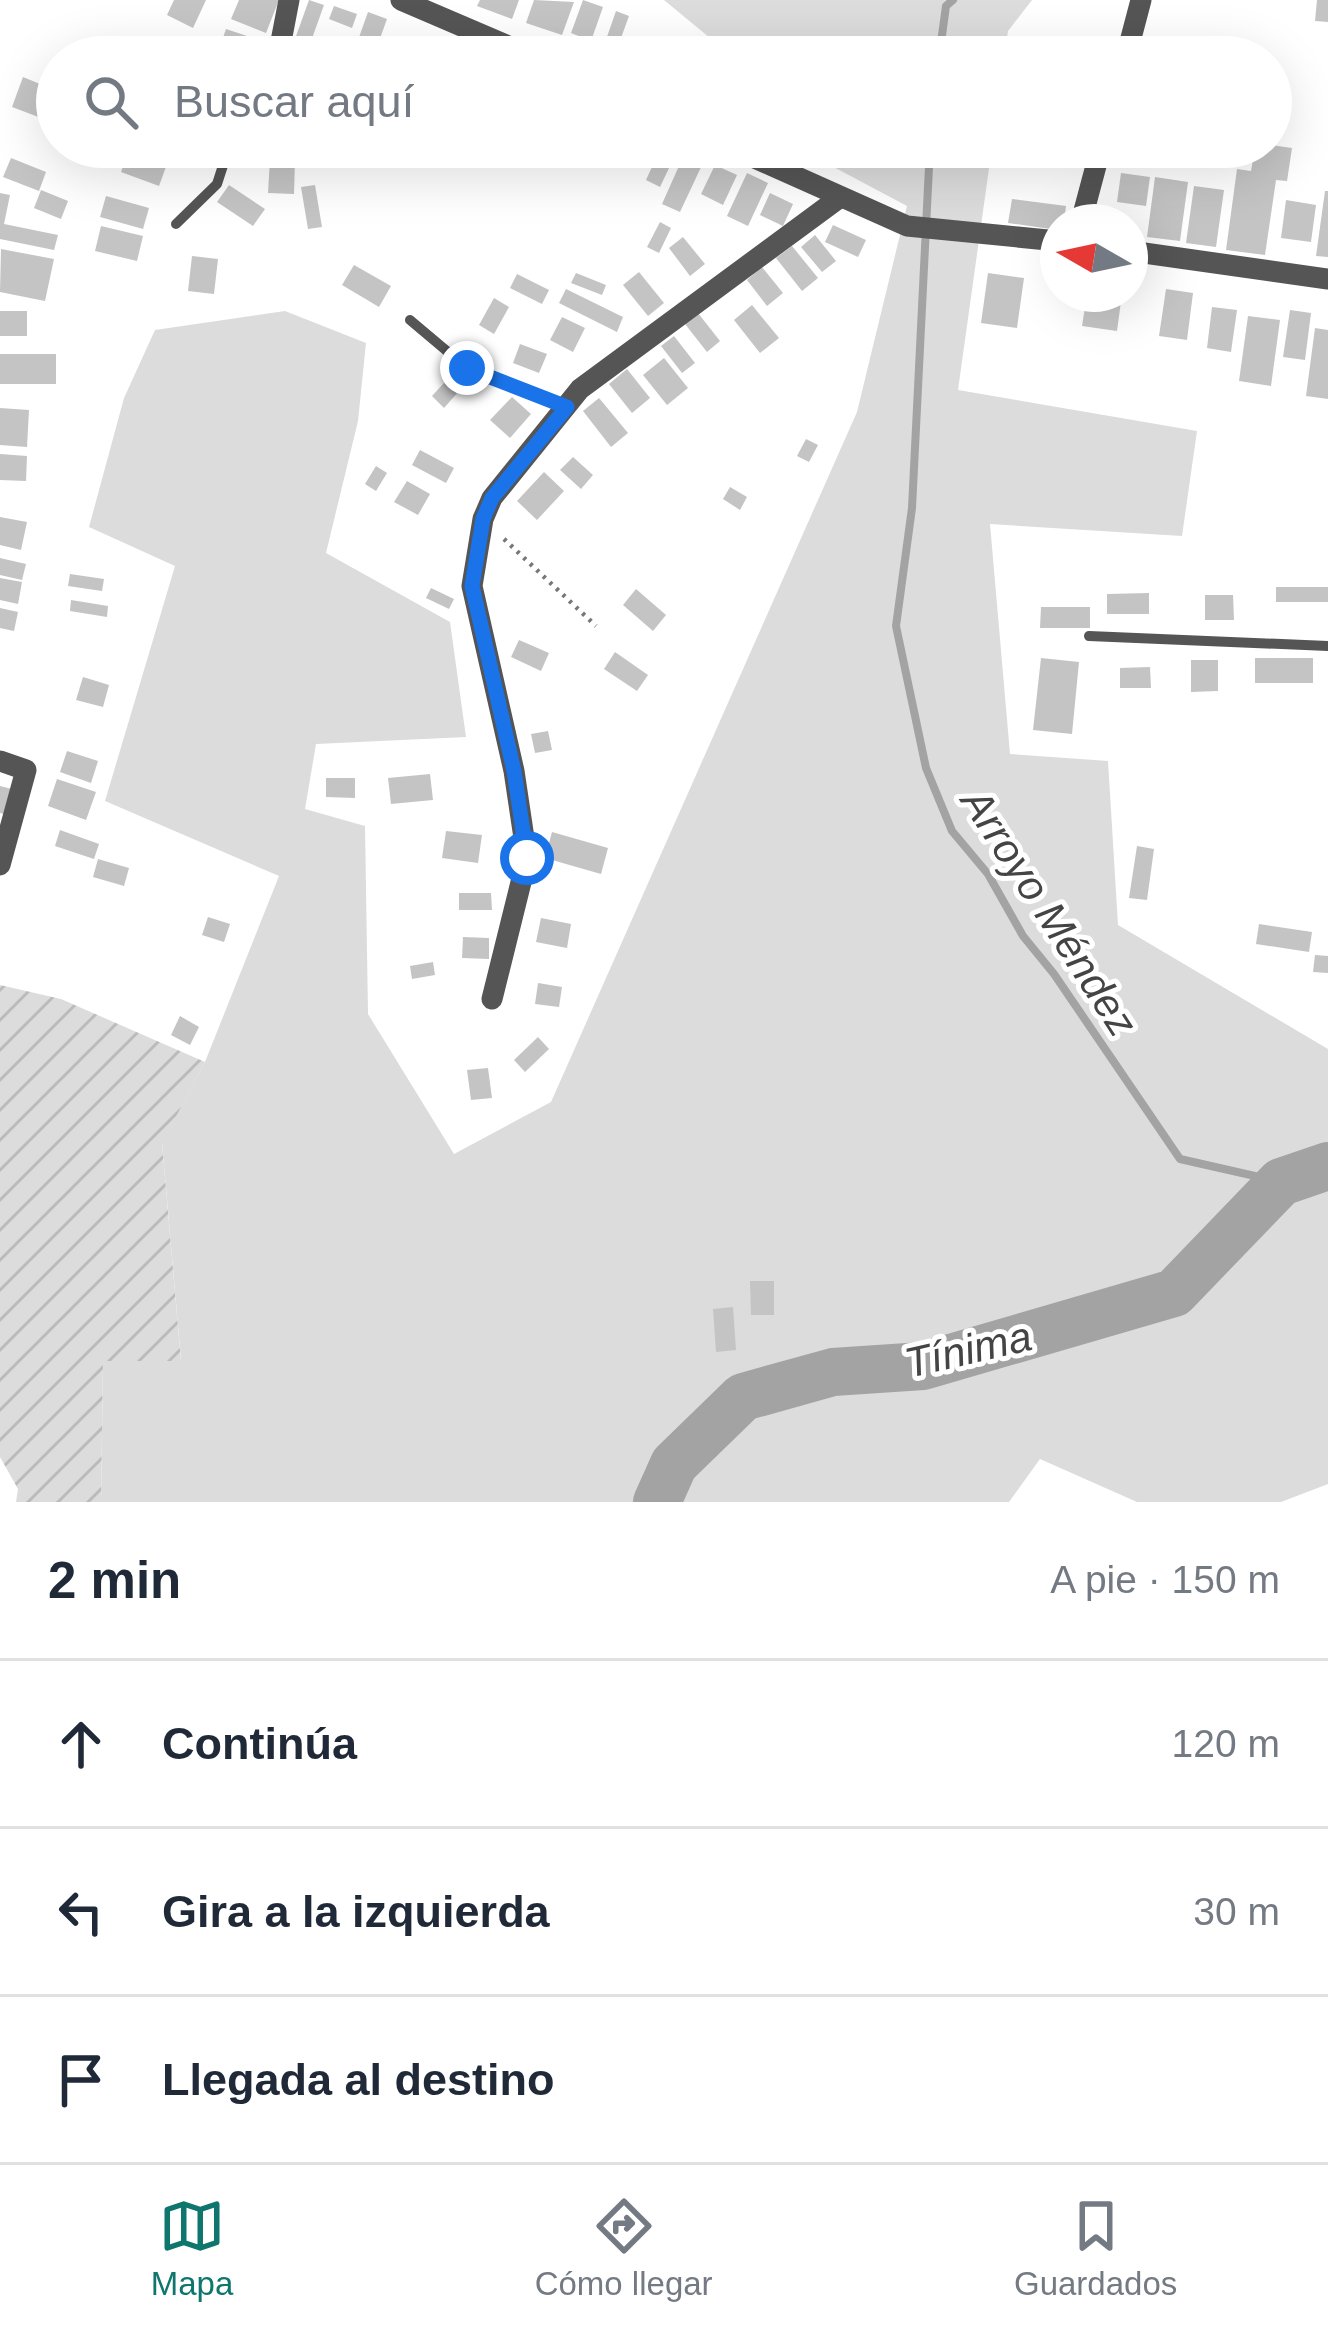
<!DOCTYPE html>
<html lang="es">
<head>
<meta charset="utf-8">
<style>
	:root { --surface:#fff; --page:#f6f6f7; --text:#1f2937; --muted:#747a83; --line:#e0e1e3; --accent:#0f766e }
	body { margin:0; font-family:Arial,sans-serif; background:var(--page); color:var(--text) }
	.compass { position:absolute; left:1040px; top:204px; width:108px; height:108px; border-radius:50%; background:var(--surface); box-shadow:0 12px 48px #0002; rotate:279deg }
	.stop { position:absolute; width:36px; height:36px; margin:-27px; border:9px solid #1a73e8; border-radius:50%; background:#fff }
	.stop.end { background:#1a73e8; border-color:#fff; box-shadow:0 3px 12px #0008 }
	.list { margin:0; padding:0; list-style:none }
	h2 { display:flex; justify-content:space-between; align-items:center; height:156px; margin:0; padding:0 48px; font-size:51px }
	h2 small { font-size:39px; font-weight:400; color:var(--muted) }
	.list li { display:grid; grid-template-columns:78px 1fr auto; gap:36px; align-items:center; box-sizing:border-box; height:168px; padding:0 48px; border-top:3px solid var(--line) }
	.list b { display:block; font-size:45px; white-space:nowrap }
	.list em { font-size:39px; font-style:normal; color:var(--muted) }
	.icon { flex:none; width:66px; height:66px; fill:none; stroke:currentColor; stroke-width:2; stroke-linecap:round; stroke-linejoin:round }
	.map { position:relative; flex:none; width:1328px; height:1502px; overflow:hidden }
	.search { position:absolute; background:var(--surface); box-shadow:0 12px 48px #0002; left:36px; right:36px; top:36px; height:132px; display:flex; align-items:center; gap:30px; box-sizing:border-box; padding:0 42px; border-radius:66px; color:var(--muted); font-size:45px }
	.sheet { height:660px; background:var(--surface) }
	nav { display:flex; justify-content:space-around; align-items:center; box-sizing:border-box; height:168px; border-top:3px solid var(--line); background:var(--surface); font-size:33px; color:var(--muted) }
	nav a { display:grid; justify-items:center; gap:6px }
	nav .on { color:var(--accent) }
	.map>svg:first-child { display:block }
	.grass { fill:#dcdcdc }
	.garden { fill:url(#garden-furrows) }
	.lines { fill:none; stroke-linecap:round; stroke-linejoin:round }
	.stream { stroke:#a3a3a3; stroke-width:8 }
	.river { stroke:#a3a3a3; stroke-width:48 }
	.building { fill:#c4c4c4 }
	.path { stroke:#777; stroke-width:4.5; stroke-dasharray:3 6; stroke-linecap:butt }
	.service { stroke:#555; stroke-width:10 }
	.minor { stroke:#555; stroke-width:21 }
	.route { stroke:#1a73e8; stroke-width:15 }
	.labels { text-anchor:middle; stroke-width:10; stroke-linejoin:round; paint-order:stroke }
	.water-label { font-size:42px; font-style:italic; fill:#444; stroke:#fff }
</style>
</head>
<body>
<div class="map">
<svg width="1328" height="1502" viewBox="0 0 1328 1502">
	<defs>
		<pattern id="garden-furrows" width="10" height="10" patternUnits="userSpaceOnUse" patternTransform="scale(3)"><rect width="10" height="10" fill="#dcdcdc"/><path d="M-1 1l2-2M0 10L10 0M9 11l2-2" fill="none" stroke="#bbb"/></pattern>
	</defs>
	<rect width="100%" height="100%" fill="#fff"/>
	<g class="grass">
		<path d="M664 0H1032L1008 31 1004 57H733Z"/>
		<path d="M796 147H992L958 390 1197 431 1182 536 990 524 1010 754 1108 761 1118 925 1328 1049V1484L1281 1502H1137L1040 1459 1009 1502H101L103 1361 181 1360 162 1142 205 1062 279 876 105 801 175 566 89 527 124 398 155 330 285 311 366 343 358 421 326 553 450 622 466 737 316 744 305 809 365 826 368 1014 454 1154 551 1102 857 412 907 206Z"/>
	</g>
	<path class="garden" d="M0 985 61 999 205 1062 162 1143 181 1361H103L101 1502H16L18 1489 0 1457Z"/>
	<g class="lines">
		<g class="stream">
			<path d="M939 57 946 6 953 0"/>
			<path d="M930 147 912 508 896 626 926 768 952 831 988 874 1023 936 1054 974 1180 1159 1281 1182"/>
		</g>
		<path class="river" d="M657 1502 674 1464 743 1397 833 1372 923 1366 1174 1293 1281 1182 1328 1166"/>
	</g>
	<g class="building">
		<path d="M174 0H206L193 28 167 15Z"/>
		<path d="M239 0H279L266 33 231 19Z"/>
		<path d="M309 0 324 5 310 44 295 39Z"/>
		<path d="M480 0H519L512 19 477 6Z"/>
		<path d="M534 0 574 2 562 35 526 23Z"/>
		<path d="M583 0 603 7 591 41 571 33Z"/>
		<path d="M1317 0H1328V22L1315 21Z"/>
		<path d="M334 6 357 14 352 28 329 19Z"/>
		<path d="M616 11 629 16 614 57H611L601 54Z"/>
		<path d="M368 12 387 19 378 44 401 52 399 57H352Z"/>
		<path d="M226 29 274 45 270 57 217 55Z"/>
		<path d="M1072 44 1102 48 1101 57H1070Z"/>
		<path d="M1162 47 1215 54V57H1160Z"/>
		<path d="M23 77 57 91V124L12 107Z"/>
		<path d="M1271 145 1292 148 1287 181 1276 180 1265 255 1226 250 1237 169 1251 171 1255 147Z"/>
		<path d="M178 147H214L208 166 176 154Z"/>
		<path d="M513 147H552L545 162Z"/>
		<path d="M661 147H679L660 187 646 180Z"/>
		<path d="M1122 147H1166L1164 159 1121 153Z"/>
		<path d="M129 150 167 164 159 186 121 172Z"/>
		<path d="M683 157 702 165 680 212 662 204Z"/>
		<path d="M11 158 46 172 39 191 3 177Z"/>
		<path d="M270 159 295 160 294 194 268 193Z"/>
		<path d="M715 165 737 175 723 205 701 194Z"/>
		<path d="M747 173 768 183 748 226 727 216Z"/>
		<path d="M1121 173 1150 177 1146 206 1117 202Z"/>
		<path d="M1155 177 1188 182 1180 241 1147 237Z"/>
		<path d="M229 185 265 209 253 226 217 202Z"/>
		<path d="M315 185 322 227 308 229 301 187Z"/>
		<path d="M1194 186 1224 190 1216 247 1186 243Z"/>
		<path d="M41 190 68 201 61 219 34 208Z"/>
		<path d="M1325 191H1328V257L1316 256Z"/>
		<path d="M0 193 10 195 4 224 58 235 54 250 0 239Z"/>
		<path d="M770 193 793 204 783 226 760 215Z"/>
		<path d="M106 196 149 208 143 229 100 217Z"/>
		<path d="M1012 199 1066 206 1064 222H1058V230L1008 223Z"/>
		<path d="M1286 200 1316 205 1311 242 1281 238Z"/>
		<path d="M660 222 671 228 659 253 647 247Z"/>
		<path d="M833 225 866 240 858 257 825 242Z"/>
		<path d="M101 226 143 236 137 261 95 251Z"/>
		<path d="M815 235 836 261 822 272 801 247Z"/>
		<path d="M683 237 705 264 690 276 669 248Z"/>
		<path d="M792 246 818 278 802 291 776 258Z"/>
		<path d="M1 249 54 259 45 301 0 292Z"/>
		<path d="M192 256 218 259 214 294 188 291Z"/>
		<path d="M354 265 391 286 379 307 342 285Z"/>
		<path d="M762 267 783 293 767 306 747 280Z"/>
		<path d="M639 272 664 303 648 316 623 285Z"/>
		<path d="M576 273 606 285 602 295 571 283Z"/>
		<path d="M988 273 1024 278 1017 328 981 323Z"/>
		<path d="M517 274 549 290 542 304 510 288Z"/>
		<path d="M566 289 623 317 617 332 559 303Z"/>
		<path d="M1166 289 1193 293 1187 340 1159 336Z"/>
		<path d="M1087 294H1122L1117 331 1082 326Z"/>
		<path d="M494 298 509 307 494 334 479 325Z"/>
		<path d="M752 305 779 338 760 353 734 320Z"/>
		<path d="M1212 307 1237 310 1231 352 1207 348Z"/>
		<path d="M1290 310 1311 313 1305 360 1283 357Z"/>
		<rect x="0" y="311" width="27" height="25"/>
		<path d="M698 313 720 341 707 352 685 324Z"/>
		<path d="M1248 316 1280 320 1271 386 1239 381Z"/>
		<path d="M562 317 585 328 573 352 550 340Z"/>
		<path d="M1315 328 1328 330V399L1306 396Z"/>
		<path d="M674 336 695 363 682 373 661 346Z"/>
		<path d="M520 344 547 354 539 373 513 363Z"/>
		<rect x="0" y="354" width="56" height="30"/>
		<path d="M664 358 688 388 667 405 643 375Z"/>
		<path d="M627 369 650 398 632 413 609 384Z"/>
		<path d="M455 371 467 382 444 408 432 396Z"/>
		<path d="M512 397 531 414 510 438 490 420Z"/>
		<path d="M599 398 628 433 611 447 583 411Z"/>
		<path d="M0 408 29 410 27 447 0 445Z"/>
		<path d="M806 439 818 445 809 462 797 456Z"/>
		<path d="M420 450 454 468 446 483 412 465Z"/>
		<path d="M0 454 27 456 26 481 0 480Z"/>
		<path d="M573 457 593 475 581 489 560 470Z"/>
		<path d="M376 466 387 473 376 491 365 484Z"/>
		<path d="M544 472 564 491 537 520 517 501Z"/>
		<path d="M407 481 430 494 418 515 394 502Z"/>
		<path d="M730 487 747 497 740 510 723 499Z"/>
		<path d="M0 517 27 522 21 550 0 545Z"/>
		<path d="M0 558 26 564 22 580 0 575Z"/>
		<path d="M70 574 104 579 102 591 68 586Z"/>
		<path d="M0 578 22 582 18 604 0 600Z"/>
		<rect x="1276" y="587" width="52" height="15"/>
		<path d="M431 588 454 599 449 609 426 598Z"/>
		<path d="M636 589 666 615 653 631 623 605Z"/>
		<path d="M1149 593V614H1107V594Z"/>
		<path d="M1205 595H1233L1234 620H1205Z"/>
		<path d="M71 600 108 606 107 617 70 611Z"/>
		<path d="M1041 607H1090V628H1040Z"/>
		<path d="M0 608 18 612 14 631 0 628Z"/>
		<path d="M519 640 549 653 541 671 511 657Z"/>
		<path d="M615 652 648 675 637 691 604 669Z"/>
		<path d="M1041 658 1079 662 1072 734 1033 730Z"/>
		<rect x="1255" y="658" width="58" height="25"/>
		<path d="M1191 660H1218V691L1191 692Z"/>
		<path d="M1150 667 1151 688H1120V668Z"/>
		<path d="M83 677 109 685 103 707 76 700Z"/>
		<path d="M548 731 552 750 535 753 531 734Z"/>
		<path d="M67 751 98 761 91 783 60 772Z"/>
		<path d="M430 774 433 800 391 804 388 778Z"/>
		<path d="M326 778H355V798L326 797Z"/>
		<path d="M57 779 96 792 86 820 48 806Z"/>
		<path d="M0 786 12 789 4 814 0 813Z"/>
		<path d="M60 830 99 844 94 859 55 846Z"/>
		<path d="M446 831 482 835 478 863 442 858Z"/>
		<path d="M552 832 608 848 601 874 545 858Z"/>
		<path d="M1137 846 1154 849 1147 900 1129 898Z"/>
		<path d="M98 859 129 868 124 886 93 877Z"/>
		<path d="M459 893H491L492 910H459Z"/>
		<path d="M208 917 230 924 224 942 202 935Z"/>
		<path d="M541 918 571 924 567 948 536 942Z"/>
		<path d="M1259 924 1312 932 1309 952 1256 944Z"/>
		<path d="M463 937 489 938V959L462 958Z"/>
		<path d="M1315 955 1328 956V973L1313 972Z"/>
		<path d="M433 962 435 975 412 979 410 966Z"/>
		<path d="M538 983 562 987 559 1007 535 1004Z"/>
		<path d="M180 1016 199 1027 190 1045 171 1035Z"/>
		<path d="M538 1037 549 1049 525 1072 514 1060Z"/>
		<path d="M488 1068 492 1098 471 1100 467 1070Z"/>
		<path d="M750 1281H774V1315H751Z"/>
		<path d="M733 1307 736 1350 716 1352 713 1309Z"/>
	</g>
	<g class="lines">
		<path class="path" d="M504 539 596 626"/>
		<g class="service">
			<path d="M176 224 217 184 229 147"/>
			<path d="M410 320 467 368 564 406"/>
			<path d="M1089 636 1328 646"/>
		</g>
		<g class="minor">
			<path d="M401 0 534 57"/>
			<path d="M278 57 289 0"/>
			<path d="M1126 57 1141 0"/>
			<path d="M730 147 907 226 1058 241"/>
			<path d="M1081 222 1101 147"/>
			<path d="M1130 251 1328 279"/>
			<path d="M0 761 26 770 0 865"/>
			<path d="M492 999 527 858 514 771 472 586 483 519 492 498 580 389 839 198"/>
		</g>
	</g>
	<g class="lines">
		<path class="route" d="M467 368 567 407 492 498 483 519 472 586 514 771 527 858"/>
	</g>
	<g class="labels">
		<g class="water-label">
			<text transform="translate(1050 912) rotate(57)" y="15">Arroyo Méndez</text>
			<text transform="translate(968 1349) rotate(-13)" y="15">Tínima</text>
		</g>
	</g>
</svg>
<svg class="compass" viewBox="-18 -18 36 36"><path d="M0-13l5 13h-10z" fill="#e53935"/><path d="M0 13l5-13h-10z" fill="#747a83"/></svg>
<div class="stop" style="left:527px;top:858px"></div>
<div class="stop end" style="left:467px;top:368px"></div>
<div class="search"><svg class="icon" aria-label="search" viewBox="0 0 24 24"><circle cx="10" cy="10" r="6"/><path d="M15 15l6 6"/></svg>Buscar aquí</div>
</div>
<section class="sheet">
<h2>2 min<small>A pie · 150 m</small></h2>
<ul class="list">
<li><svg class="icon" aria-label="ahead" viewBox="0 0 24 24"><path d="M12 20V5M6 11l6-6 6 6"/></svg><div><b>Continúa</b></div><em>120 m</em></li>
<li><svg class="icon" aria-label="left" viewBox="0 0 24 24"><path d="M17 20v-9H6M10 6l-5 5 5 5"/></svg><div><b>Gira a la izquierda</b></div><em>30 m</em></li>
<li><svg class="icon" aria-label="arrive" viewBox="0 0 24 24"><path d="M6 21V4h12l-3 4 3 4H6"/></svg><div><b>Llegada al destino</b></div></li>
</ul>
</section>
<nav>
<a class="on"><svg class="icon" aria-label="map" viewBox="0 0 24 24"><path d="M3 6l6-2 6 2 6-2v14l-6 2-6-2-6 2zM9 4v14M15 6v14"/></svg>Mapa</a>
<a><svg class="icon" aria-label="directions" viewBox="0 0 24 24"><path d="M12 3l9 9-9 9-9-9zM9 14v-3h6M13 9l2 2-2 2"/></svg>Cómo llegar</a>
<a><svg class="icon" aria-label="saved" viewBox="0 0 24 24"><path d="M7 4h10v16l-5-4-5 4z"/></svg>Guardados</a>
</nav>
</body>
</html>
